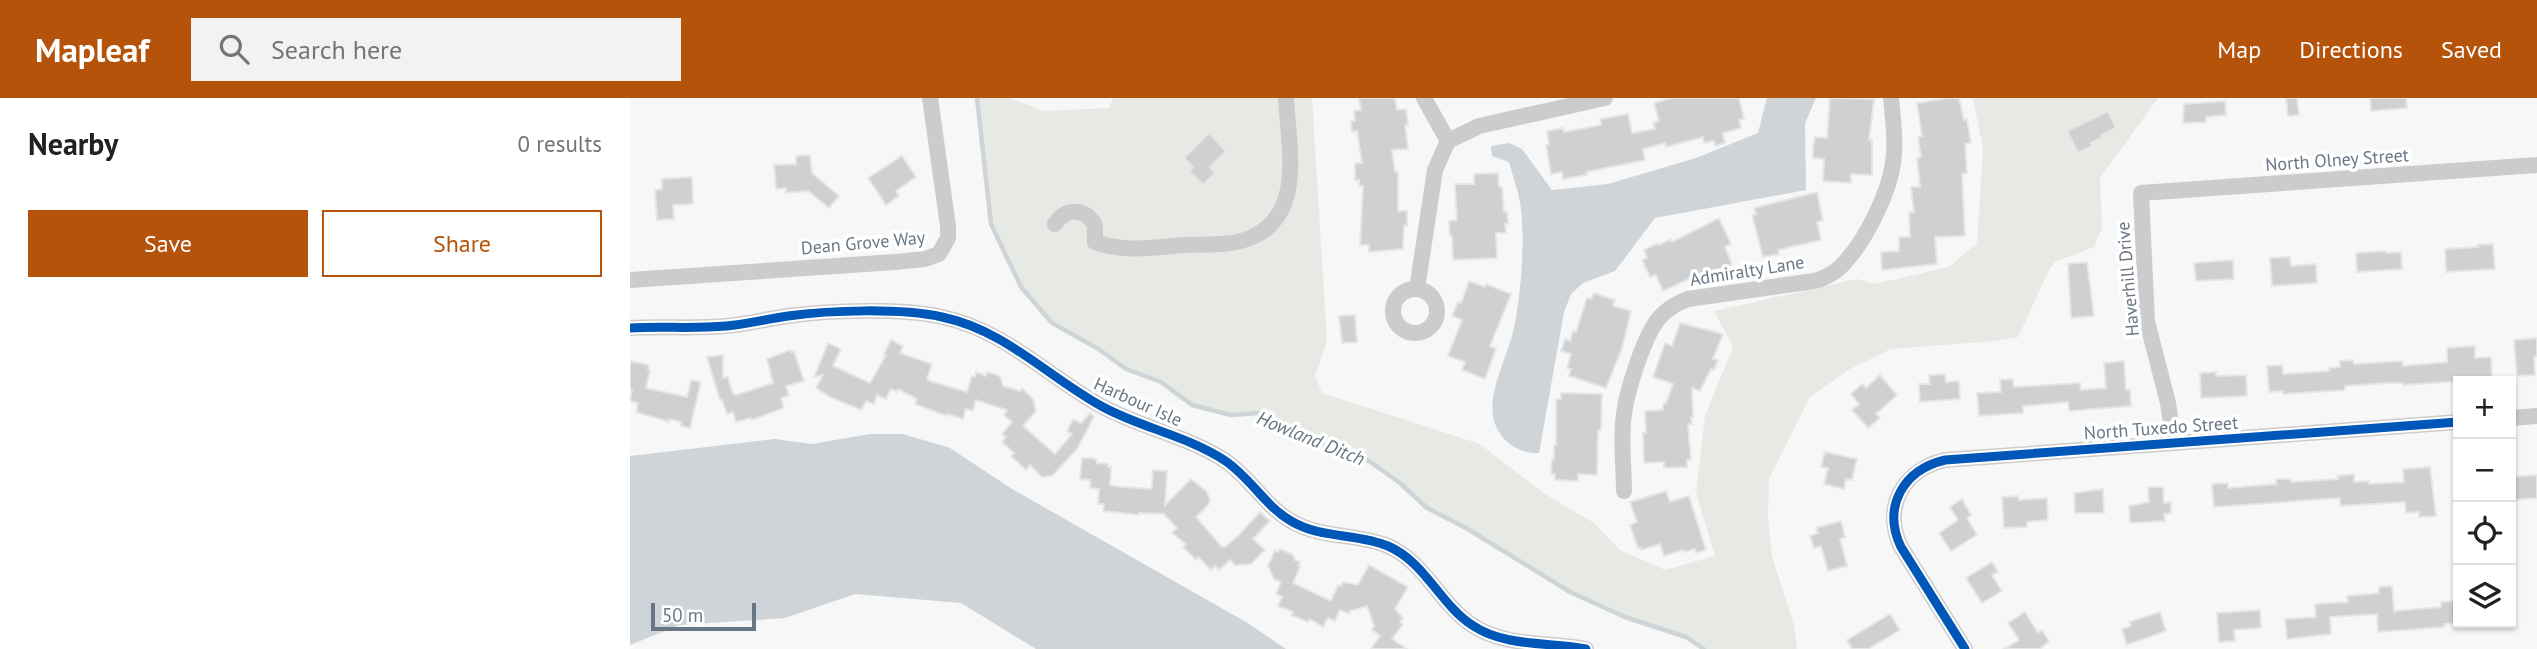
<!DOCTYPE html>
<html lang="en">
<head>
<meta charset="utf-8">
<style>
	:root { --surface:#fff; --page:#f2f2f2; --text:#202124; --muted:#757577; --line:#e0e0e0; --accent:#b45309 }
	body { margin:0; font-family:"PT Sans",sans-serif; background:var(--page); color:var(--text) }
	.controls { position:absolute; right:21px; bottom:21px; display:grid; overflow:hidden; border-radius:0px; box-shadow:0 2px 5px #0004 }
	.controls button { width:63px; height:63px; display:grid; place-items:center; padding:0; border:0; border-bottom:2px solid var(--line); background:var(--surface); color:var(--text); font:35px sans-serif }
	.scale { position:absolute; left:21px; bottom:18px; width:105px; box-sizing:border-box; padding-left:7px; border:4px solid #697785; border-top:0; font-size:19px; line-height:24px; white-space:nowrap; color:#697785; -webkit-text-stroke:5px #fff; paint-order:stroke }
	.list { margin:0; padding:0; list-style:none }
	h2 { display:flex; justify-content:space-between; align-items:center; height:91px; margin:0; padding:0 28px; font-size:30px }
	h2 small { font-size:23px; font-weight:400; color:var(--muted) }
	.actions { display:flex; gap:14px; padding:21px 28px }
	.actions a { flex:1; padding:16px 0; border:2px solid var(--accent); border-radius:0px; text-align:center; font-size:24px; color:var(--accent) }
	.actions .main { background:var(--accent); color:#fff }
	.icon { flex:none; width:38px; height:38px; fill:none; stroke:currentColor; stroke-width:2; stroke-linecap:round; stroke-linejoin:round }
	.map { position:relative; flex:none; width:1907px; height:551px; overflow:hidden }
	header { display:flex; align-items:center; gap:42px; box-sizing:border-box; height:98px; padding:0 35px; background:var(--accent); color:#fff }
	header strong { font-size:33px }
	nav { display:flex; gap:38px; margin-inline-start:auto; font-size:24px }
	.search { width:490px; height:63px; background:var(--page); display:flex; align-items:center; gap:18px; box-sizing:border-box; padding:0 24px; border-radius:0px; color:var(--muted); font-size:26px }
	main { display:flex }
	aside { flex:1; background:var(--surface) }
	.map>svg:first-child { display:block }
	.green { fill:#e6e9e4 }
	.water { fill:#ced4d8 }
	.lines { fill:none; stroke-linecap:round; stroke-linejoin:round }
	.stream { stroke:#ced4d8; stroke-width:4.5 }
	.building { fill:#ced0d1; stroke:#e6e6e6; stroke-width:2 }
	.street { stroke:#ccccce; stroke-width:16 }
	.cycleway-casing { stroke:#fff; stroke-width:13 }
	.cycleway { stroke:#0057b8; stroke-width:9 }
	.labels { text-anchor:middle; stroke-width:7; stroke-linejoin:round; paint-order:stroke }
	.street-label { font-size:18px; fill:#697785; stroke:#fff }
	.water-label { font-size:19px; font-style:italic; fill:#657780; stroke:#fff }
</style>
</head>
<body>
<header>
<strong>Mapleaf</strong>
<div class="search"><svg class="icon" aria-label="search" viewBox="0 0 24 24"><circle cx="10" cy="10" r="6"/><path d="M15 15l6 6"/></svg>Search here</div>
<nav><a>Map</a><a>Directions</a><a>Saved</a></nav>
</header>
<main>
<aside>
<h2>Nearby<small>0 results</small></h2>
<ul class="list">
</ul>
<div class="actions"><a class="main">Save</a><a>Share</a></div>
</aside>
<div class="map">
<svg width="1907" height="551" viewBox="0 0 1907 551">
	<rect width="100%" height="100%" fill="#f7f7f7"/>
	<path class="green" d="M347 0H380L413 13 479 10 483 0H682L697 243 685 278 692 295 850 346 915 396 964 425 990 452 1035 472 1085 458 1066 395 1075 318 1103 249 1084 213 1227 181 1245 186 1319 169 1347 145 1353 51 1343 0H1528L1470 80 1472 130 1464 149 1425 164 1419 172 1388 239 1365 243 1261 251 1220 271 1180 299 1139 381 1138 420 1142 458 1164 528 1167 551H1074L1056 539 995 519 940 494 836 430 797 410 770 385 739 363 664 338 629 315 601 317 562 307 531 284 496 271 467 250 422 225 391 189 361 126Z"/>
	<g class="water">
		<path d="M1137 0H1186L1175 25 1176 92 1025 120 985 173 953 185 941 196 934 214 909 355C887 356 867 341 863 318 859 290 878 258 884 230 891 197 895 144 891 111 889 95 883 79 879 64L862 58 861 48 879 45 892 51 922 92 978 86 1066 60 1128 35Z"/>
		<path d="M240 336H273L320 350 382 391 616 524 656 551H406L331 505 225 496 155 520 50 527 0 547V358L145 341 182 346Z"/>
	</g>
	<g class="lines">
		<path class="stream" d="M347 0 361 126 391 189 422 225 467 250 496 271 531 284 562 307 601 317 629 315 664 338 739 363 770 385 797 410 836 430 940 494 995 519 1056 539 1074 551"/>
	</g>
	<g class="building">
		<path d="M729 0H765L767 12 776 11 778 27H775L778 51 762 52 765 74H768V113H777V128H774L773 151 739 154V147H730L733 88H729V82H725V65H732L727 33 722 34 721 23H725L724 13 731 12Z"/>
		<path d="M1042 0H1109L1114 21 1109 22 1111 30 1093 35 1095 45 1085 48 1084 43 1074 45 1073 39 1036 49 1035 45 1013 51 1015 62 956 74 957 77 933 81 932 74 921 76 916 47 919 46 917 33 933 30 934 34 971 27 970 21 998 16 1002 35 1025 31 1023 25 1029 23 1024 5Z"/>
		<path d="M1200 0 1244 1 1239 42H1242V77L1221 76V85L1193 83 1194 61 1183 60V49L1185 39 1197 40Z"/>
		<path d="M1319 0H1329L1334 22 1337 21 1341 45 1335 46 1337 75 1332 76 1335 138 1305 139 1307 166 1252 172 1251 154 1269 153V139H1280L1279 114H1284L1281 89H1290L1287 60 1291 59 1288 39 1292 38 1287 5Z"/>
		<path d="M1656 0H1667L1669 17 1658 18Z"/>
		<path d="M1740 0H1776L1777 10 1741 13Z"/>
		<path d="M1595 3 1596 17 1576 19V24L1553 25 1554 6Z"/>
		<path d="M1478 13 1486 30 1471 37 1472 40 1461 45 1462 48 1448 55 1437 33Z"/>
		<path d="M579 35 596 53 580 69 585 75 573 87 559 73 563 69 554 60Z"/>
		<path d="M180 57 182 75 209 98 199 110 178 93 156 95V90L146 91 144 67 166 66V58Z"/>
		<path d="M272 58 286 79 266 93 269 98 256 107 238 80Z"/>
		<path d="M868 75 869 89H872L874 114H877L878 126H875L876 135H866L867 160 823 162 822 138H820L819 123 827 122 825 86H844V76Z"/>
		<path d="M62 79 63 106 43 107 44 121 27 122 25 92 32 91V81Z"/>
		<path d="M1187 94 1193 123 1187 124 1191 142 1148 152 1149 156 1133 159 1122 117 1126 116 1124 110Z"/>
		<path d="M1089 120 1101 146 1095 149 1102 166 1076 178 1074 174 1033 193 1026 177 1020 179 1012 162 1017 160 1014 152 1028 145 1029 147 1041 141 1042 144Z"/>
		<path d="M1863 146 1865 171 1816 174 1815 151 1848 149 1847 147Z"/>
		<path d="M1756 153V155L1771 154 1772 171 1727 174 1726 155Z"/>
		<path d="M1660 159 1661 168 1686 166 1687 185 1642 188 1640 160Z"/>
		<path d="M1603 162 1604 181 1566 183 1564 165Z"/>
		<path d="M1457 164 1464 218 1441 220 1438 166Z"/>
		<path d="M839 183 855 189 856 186 881 196 860 248 866 251 855 281 832 272 835 264 818 258 832 222 822 218 828 204 831 205Z"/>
		<path d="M964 195 985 202 983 208 1001 213 992 250 976 290 939 278 941 271 937 270 941 256 931 253 935 241 940 243 943 233 946 234 957 200 961 201Z"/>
		<path d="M725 217 727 244 712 245 709 218Z"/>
		<path d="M1050 225 1093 236 1083 261 1088 262 1084 272 1081 271 1070 293 1062 290 1063 319H1061L1062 326H1058L1061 362H1057V369L1034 370V364L1014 365 1013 335H1016L1015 313 1033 312V306L1036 305 1043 286 1023 279 1035 245 1042 248Z"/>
		<path d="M1907 240V258L1904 259 1905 277 1887 278 1884 242Z"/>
		<path d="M261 242 273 248 270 255 302 266 297 281 300 283 337 294 342 278 345 279 346 274 356 278 357 274 370 278 373 288 390 293 392 290 403 301 406 313 393 328 425 356 442 336 437 333 443 321 451 325 460 315 464 319 447 351 422 378 412 379 400 367 396 372 381 358 384 355 372 344 376 339 372 336 382 324 374 317 377 312 346 302 343 313 336 311 333 321 318 316 317 318 285 306 287 301 268 291 267 294 261 291 256 301 247 297 244 306 236 303 231 312 200 299 186 290 193 277 184 279 198 245 211 251 203 268 240 285 256 257 254 256Z"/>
		<path d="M1845 248V260L1861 259 1862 281 1773 287V285H1758L1715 288V292L1700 293 1653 296V293L1639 294 1637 268 1652 267 1653 276 1699 273V270L1710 269V263L1723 262 1724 266 1772 263 1773 268 1817 264V250Z"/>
		<path d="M160 252 161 254 164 253 174 283 156 288 159 298 151 300 154 310 122 322 121 320 106 324 103 314 97 316 92 302H90L77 259 93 257V280L98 279 103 296 106 297 143 285 137 261Z"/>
		<path d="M0 263 19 267 18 271 20 272 16 290 57 299 61 282 71 284 60 330 51 328V324L39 321V324L6 314 8 305 0 303 2 292 0 291Z"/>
		<path d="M1494 263 1496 292 1500 291 1501 308 1439 313 1438 304 1393 308V315L1349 318 1347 295 1371 294 1370 282 1383 281 1384 289 1450 285 1451 292 1476 290 1474 265Z"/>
		<path d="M1586 274V278L1616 277 1617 298 1571 300 1570 275Z"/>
		<path d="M1315 276 1316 284 1329 283 1330 301 1290 304 1289 286H1300L1299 277Z"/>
		<path d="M1250 277 1267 297 1246 316 1250 320 1238 330 1222 312 1229 306 1221 296 1232 286 1236 290Z"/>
		<path d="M931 295 972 296 971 332H968L967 377 948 376V383L925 382V376H921L922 361H924V347H926V301H931Z"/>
		<path d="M1195 354 1227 361 1222 382 1216 381 1214 391 1194 386 1198 370 1191 369Z"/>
		<path d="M452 360H463L467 362V365L478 366V369H481L480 387 484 388 520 391 522 389 523 372 537 373 535 407 561 381 576 393 580 401 578 407 566 419 592 449H595L608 438 630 414 640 423 623 441 635 452 621 466 605 467 600 462 589 472 585 468 581 472 568 459 566 462 553 449 556 446 542 435 547 430 534 416 509 415V417L473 413 474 406H468L469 391 460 390V382L450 381Z"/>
		<path d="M1800 369 1806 418 1789 419V414L1776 415 1775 404 1710 408V400L1584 409 1582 386 1598 385V390L1646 386V381H1661V384L1708 381V378L1724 376V384L1739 383V386L1774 384 1773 371Z"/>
		<path d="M1907 377V400L1881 402V379Z"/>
		<path d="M1518 389H1533L1534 405 1541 404V415L1534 416 1535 423 1500 425 1499 408 1519 404Z"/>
		<path d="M1473 391 1474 415H1445L1444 395Z"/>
		<path d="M1036 393 1040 404 1059 398 1076 452 1066 455 1065 451 1054 454 1053 452 1034 458 1030 446 1011 452 1010 449 1008 450 1000 427 1007 424 1000 404Z"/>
		<path d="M1388 398 1389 402 1417 400 1418 422 1397 424V429L1374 430 1372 399Z"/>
		<path d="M1332 401 1341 417 1337 420 1347 437 1321 453 1309 435 1328 422 1320 409Z"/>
		<path d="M1211 423 1215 439 1210 441 1217 468 1198 473 1191 448 1184 450 1180 438 1188 435 1186 430Z"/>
		<path d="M650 451 663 457 665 462 670 464 668 468 670 469 663 485 701 503 708 487 711 488 713 484 728 487 739 467 778 489 765 511 773 520 770 524 773 526 762 541 777 551H741L750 538 742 532 744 528 737 508 720 513 719 516 710 512 705 523 698 520 693 529 680 521 678 524 661 517 663 514 648 508 652 499 646 496 651 484 644 481 638 468 645 452 648 454Z"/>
		<path d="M1362 464 1368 474 1362 477 1372 493 1352 505 1336 480Z"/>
		<path d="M1762 488 1764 513 1811 509V504L1827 503 1829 525 1814 526V529L1748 534 1747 516 1700 519 1701 536 1657 541 1655 521 1686 519 1685 506 1718 504 1717 498 1749 495V489Z"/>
		<path d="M1630 512 1631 530 1604 532 1605 543 1589 544 1587 515Z"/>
		<path d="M1395 514 1408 535 1412 532 1419 543 1410 551H1374L1389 542 1378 525Z"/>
		<path d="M1530 514 1536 533 1497 547 1492 531 1501 528 1499 524Z"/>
		<path d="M1260 516 1270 532 1238 551H1222L1217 542Z"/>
	</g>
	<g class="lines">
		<g class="street">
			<path d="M794 0 818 43"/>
			<path d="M425 126C436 109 455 110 465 127V144C495 155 525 149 556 147 576 146 601 148 620 140 676 117 658 47 656 0"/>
			<path d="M0 182 265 164 295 161 309 156 318 140V128L300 0"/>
			<circle cx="785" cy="213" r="22"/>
			<path d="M787 191 805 72 818 43 849 28 975 0"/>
			<path d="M0 230C32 228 64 231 96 228 117 226 137 221 158 218 201 212 271 210 312 219 375 232 418 279 473 309 512 330 557 338 594 362 620 379 635 408 661 423 691 441 727 435 758 448 795 464 810 506 842 527 874 549 919 544 956 551"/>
			<path d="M1881 320 1907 318"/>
			<path d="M1544 345 1538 305 1517 223 1511 95 1907 67"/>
			<path d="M994 393C994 368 990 341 994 316 997 292 1015 235 1030 219 1038 210 1047 205 1058 201L1184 183C1196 180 1208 173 1216 163 1236 141 1259 95 1263 65 1266 44 1263 22 1261 0"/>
			<path d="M1335 551 1271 449C1252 409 1273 372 1315 362L1828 324"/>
		</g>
		<defs>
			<g id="cycleway">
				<path d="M0 230C32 228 64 231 96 228 117 226 137 221 158 218 201 212 271 210 312 219 375 232 418 279 473 309 512 330 557 338 594 362 620 379 635 408 661 423 691 441 727 435 758 448 795 464 810 506 842 527 874 549 919 544 956 551"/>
				<path d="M1335 551 1271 449C1252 409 1273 372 1315 362L1828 324"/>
			</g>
		</defs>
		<use href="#cycleway" class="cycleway-casing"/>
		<use href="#cycleway" class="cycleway"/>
	</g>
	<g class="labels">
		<g class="street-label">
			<text transform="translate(1707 62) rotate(-4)" y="6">North Olney Street</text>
			<text transform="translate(233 145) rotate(-5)" y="6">Dean Grove Way</text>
			<text transform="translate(1117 173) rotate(-9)" y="6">Admiralty Lane</text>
			<text transform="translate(1498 181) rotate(-95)" y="6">Haverhill Drive</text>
			<text transform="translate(508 304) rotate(24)" y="6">Harbour Isle</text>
			<text transform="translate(1531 330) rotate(-4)" y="6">North Tuxedo Street</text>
		</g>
		<g class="water-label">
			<text transform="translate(681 340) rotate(22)" y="7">Howland Ditch</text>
		</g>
	</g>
</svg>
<div class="controls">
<button>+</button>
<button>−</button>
<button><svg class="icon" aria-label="locate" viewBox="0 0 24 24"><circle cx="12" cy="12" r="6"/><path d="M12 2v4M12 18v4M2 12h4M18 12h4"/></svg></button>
<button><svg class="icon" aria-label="layers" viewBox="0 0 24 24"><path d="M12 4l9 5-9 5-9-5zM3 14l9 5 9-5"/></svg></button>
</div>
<div class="scale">50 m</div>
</div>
</main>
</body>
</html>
